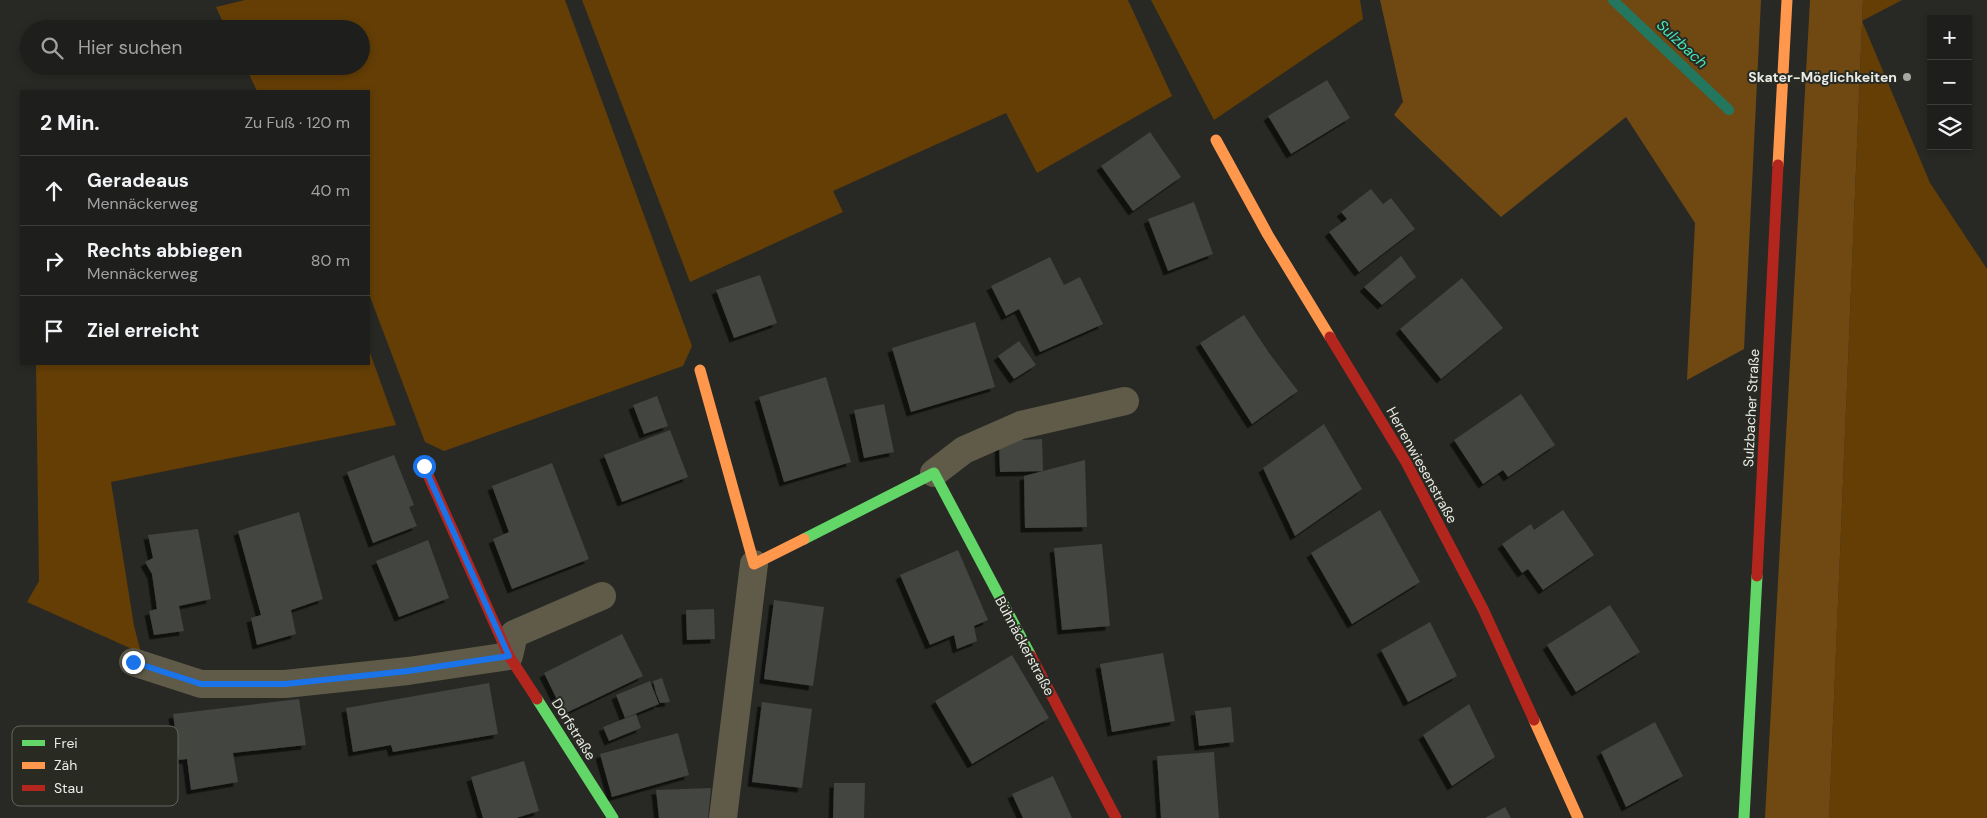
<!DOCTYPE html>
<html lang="de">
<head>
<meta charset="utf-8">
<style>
	:root { --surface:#1e1f1c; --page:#2b2c29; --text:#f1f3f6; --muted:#a1a2a3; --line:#3c3d3b }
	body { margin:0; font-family:"DM Sans",sans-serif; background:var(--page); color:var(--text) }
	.controls { position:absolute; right:15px; top:15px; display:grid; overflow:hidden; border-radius:0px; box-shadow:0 2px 8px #0003 }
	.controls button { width:45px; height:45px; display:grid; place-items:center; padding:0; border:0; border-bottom:1px solid var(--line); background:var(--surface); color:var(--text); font:25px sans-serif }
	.stop { position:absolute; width:15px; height:15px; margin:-11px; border:4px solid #1a73e8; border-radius:50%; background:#fff }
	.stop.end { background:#1a73e8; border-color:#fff; box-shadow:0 1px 5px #0008 }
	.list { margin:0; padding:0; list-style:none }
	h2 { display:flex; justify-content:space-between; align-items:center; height:65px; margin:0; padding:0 20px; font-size:21px }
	h2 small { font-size:16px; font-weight:400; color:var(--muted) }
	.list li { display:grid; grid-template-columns:32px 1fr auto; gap:15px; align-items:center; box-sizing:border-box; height:70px; padding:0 20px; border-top:1px solid var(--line) }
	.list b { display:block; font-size:19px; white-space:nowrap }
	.list p { margin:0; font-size:16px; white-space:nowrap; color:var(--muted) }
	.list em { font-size:16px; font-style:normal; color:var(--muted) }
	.icon { flex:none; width:28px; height:28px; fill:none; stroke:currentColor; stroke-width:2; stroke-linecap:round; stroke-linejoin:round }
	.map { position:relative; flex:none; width:1987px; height:818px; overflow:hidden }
	.search { position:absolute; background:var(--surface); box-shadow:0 2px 8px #0003; left:20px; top:20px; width:350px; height:55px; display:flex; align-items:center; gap:12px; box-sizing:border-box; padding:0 18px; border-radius:28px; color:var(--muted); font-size:19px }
	.panel { position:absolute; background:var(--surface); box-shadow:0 2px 8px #0003; left:20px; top:90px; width:350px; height:275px; border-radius:0px }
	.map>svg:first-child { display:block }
	.green { fill:#643e05 }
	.forest { fill:#704912 }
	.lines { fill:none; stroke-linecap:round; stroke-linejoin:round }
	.stream { stroke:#23775e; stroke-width:10 }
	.building { fill:#424440; filter:url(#shadow) }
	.street { stroke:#5f5b48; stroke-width:28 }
	.fast { stroke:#63d668; stroke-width:11 }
	.slow { stroke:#ff974d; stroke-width:11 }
	.jam { stroke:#b3261e; stroke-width:11 }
	.route { stroke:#1a73e8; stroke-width:6 }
	.poi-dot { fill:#a5a7a2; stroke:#292b23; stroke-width:2 }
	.labels { text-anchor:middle; stroke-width:4; stroke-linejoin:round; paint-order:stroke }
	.poi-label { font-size:14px; font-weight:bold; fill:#e9ebe6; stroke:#292b23; text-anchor:end }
	.street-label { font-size:14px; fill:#e9ebe6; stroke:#292b23 }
	.water-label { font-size:15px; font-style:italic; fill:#45e8ba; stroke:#292b23 }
	.key { fill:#292b23; stroke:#63655e; stroke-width:1 }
	.key-label { font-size:14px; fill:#e9ebe6 }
</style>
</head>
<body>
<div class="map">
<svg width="1987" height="818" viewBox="0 0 1987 818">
	<defs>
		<filter id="shadow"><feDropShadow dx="-4.5" dy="4.5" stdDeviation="0" flood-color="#0009"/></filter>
	</defs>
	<rect width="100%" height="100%" fill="#282925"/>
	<g class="green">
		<path d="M245 0H565L692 346 683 366 444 451 425 442 369 294V91H257L245 66H361V29H226L216 7Z"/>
		<path d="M582 0H1128L1172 96 1037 173 1006 113 833 191 843 212 690 282Z"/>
		<path d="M1151 0H1360L1363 19 1214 120Z"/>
		<path d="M1863 0H1902L1862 21 1930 183 1987 269V818H1829Z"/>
		<path d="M369 350 396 425 111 482 134 626 141 653 27 602 39 581 36 364H369Z"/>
	</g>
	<g class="forest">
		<path d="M1380 0H1761L1744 349 1687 380 1695 223 1626 117 1501 217 1394 115 1403 102Z"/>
		<path d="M1810 0H1863L1829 818H1765Z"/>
	</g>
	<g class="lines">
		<path class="stream" d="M1613 0 1729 110"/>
	</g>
	<g class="building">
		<path d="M1327 80 1350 118 1291 154 1268 116Z"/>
		<path d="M1150 132 1181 177 1133 211 1101 166Z"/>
		<path d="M1371 189 1383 204 1391 198 1415 229 1359 272 1329 232 1347 219 1341 212Z"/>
		<path d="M1194 202 1213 254 1168 271 1148 219Z"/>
		<path d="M1401 256 1416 277 1382 305 1364 287Z"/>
		<path d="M1050 257 1064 285 1080 277 1103 324 1040 352 1019 309 1006 316 991 286Z"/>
		<path d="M760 275 777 323 734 338 716 290Z"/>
		<path d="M1462 278 1503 328 1441 379 1400 329Z"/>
		<path d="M1244 315 1269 353 1298 391 1252 424 1200 343Z"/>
		<path d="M975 322 995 387 911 412 892 348Z"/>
		<path d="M1019 341 1036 365 1014 379 998 356Z"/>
		<path d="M826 377 851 462 784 482 759 397Z"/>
		<path d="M1521 394 1555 445 1508 477 1503 470 1483 484 1454 440Z"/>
		<path d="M657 396 668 426 644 434 633 405Z"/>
		<path d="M884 404 894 452 864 458 854 410Z"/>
		<path d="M1324 424 1362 489 1295 536 1263 468Z"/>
		<path d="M670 430 688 477 622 502 604 455Z"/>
		<path d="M1042 439 1043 471 1000 472 999 441Z"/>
		<path d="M394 455 414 505 409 507 417 526 373 543 347 472Z"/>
		<path d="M1085 460 1087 527 1025 528 1024 476Z"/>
		<path d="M552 463 589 559 512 589 493 539 509 532 492 486Z"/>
		<path d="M1380 510 1420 582 1352 624 1311 553Z"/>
		<path d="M1563 510 1594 555 1543 590 1528 569 1522 573 1502 544 1531 524 1534 530Z"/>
		<path d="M299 512 323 599 291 610 296 634 257 645 251 618 261 615 238 531Z"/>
		<path d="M198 529 211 599 179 606 184 631 154 635 149 611 157 609 152 574 145 562 153 558 148 535Z"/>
		<path d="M428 540 449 598 399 617 376 561Z"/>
		<path d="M1102 544 1110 626 1062 630 1054 548Z"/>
		<path d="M958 550 988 620 974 626 977 641 957 649 954 635 930 645 900 575Z"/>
		<path d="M774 600 824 607 813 686 764 679Z"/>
		<path d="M1610 605 1640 652 1576 692 1547 645Z"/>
		<path d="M714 609 715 639 687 640 686 610Z"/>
		<path d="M1430 622 1457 676 1408 702 1381 650Z"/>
		<path d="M622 634 643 676 564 714 544 673Z"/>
		<path d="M1163 653 1175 721 1112 732 1100 664Z"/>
		<path d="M1012 655 1049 718 972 764 935 701Z"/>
		<path d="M662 678 670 702 660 703 656 693 653 681Z"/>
		<path d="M650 681 659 704 625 718 616 695Z"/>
		<path d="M489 683 498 734 393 752 391 745 353 752 346 708Z"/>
		<path d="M299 699 306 745 233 753 238 782 191 790 187 759 179 760 173 714Z"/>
		<path d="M762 702 812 709 802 788 752 782Z"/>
		<path d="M1469 704 1495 757 1452 786 1423 735Z"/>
		<path d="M1231 707 1234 742 1199 746 1195 711Z"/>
		<path d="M636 714 641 728 609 741 603 727Z"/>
		<path d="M1655 722 1683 776 1626 807 1601 752Z"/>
		<path d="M678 733 689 775 612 797 600 754Z"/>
		<path d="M1214 752 1219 818H1161L1157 756Z"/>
		<path d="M524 761 539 811 516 818H483L471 777Z"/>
		<path d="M1053 776 1072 818H1023L1012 794Z"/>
		<path d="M834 783H865L864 818H833Z"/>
		<path d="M711 788 708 818H659L656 790Z"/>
		<path d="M1505 807 1511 818H1485Z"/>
	</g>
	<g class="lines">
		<g class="street">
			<path d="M934 473 964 450 1021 425 1125 401"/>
			<path d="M133 662 201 684H285L408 671 509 656 514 634 602 596"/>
			<path d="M723 818 754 564"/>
		</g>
		<g class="fast">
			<path d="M804 539 934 473 1031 656"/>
			<path d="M537 699 613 818"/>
			<path d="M1744 818 1757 576"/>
		</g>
		<g class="slow">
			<path d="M1216 140 1268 235 1330 337"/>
			<path d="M1778 165 1787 0"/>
			<path d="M700 370 754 564 804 539"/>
			<path d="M1534 720 1578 818"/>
		</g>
		<g class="jam">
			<path d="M1330 337 1406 462 1483 609 1534 720"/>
			<path d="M424 466 509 656 537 699"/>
			<path d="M1757 576 1778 165"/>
			<path d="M1031 656 1116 818"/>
		</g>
	</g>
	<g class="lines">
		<path class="route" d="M133 662 201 684H285L408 671 509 656 424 466"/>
	</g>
	<circle class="poi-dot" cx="1907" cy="77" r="5"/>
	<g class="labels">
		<g class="poi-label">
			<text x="1897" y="82">Skater-Möglichkeiten</text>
		</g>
		<g class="street-label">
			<text transform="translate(1751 408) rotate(-87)" y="5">Sulzbacher Straße</text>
			<text transform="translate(1422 465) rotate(61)" y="5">Herrenwiesenstraße</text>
			<text transform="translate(1025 646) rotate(62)" y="5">Bühnäckerstraße</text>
			<text transform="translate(574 729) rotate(58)" y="5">Dorfstraße</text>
		</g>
		<g class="water-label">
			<text transform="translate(1682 44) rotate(43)" y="5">Sulzbach</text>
		</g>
	</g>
	<rect x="12" y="726" width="166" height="80" rx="8" class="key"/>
	<rect x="22" y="740" width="23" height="6" fill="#63d668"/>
	<rect x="22" y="762" width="23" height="7" fill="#ff974d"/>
	<rect x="22" y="785" width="23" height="6" fill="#b3261e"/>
	<g class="key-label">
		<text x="54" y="748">Frei</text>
		<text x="54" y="770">Zäh</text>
		<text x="54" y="793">Stau</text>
	</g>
</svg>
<div class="controls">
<button>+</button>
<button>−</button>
<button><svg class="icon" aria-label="layers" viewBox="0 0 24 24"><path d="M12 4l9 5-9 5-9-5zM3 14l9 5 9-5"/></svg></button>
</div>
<div class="stop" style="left:424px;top:466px"></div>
<div class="stop end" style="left:133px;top:662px"></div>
<div class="search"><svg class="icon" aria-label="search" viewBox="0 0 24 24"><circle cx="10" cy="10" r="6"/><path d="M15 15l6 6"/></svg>Hier suchen</div>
<section class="panel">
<h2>2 Min.<small>Zu Fuß · 120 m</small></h2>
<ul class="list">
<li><svg class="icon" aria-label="ahead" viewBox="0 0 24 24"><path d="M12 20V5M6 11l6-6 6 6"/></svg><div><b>Geradeaus</b><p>Mennäckerweg</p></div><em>40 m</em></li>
<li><svg class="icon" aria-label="right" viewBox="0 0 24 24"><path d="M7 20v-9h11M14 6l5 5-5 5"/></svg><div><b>Rechts abbiegen</b><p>Mennäckerweg</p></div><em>80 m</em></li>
<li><svg class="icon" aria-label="arrive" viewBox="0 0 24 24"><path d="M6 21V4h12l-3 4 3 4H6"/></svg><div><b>Ziel erreicht</b></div></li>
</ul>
</section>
</div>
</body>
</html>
